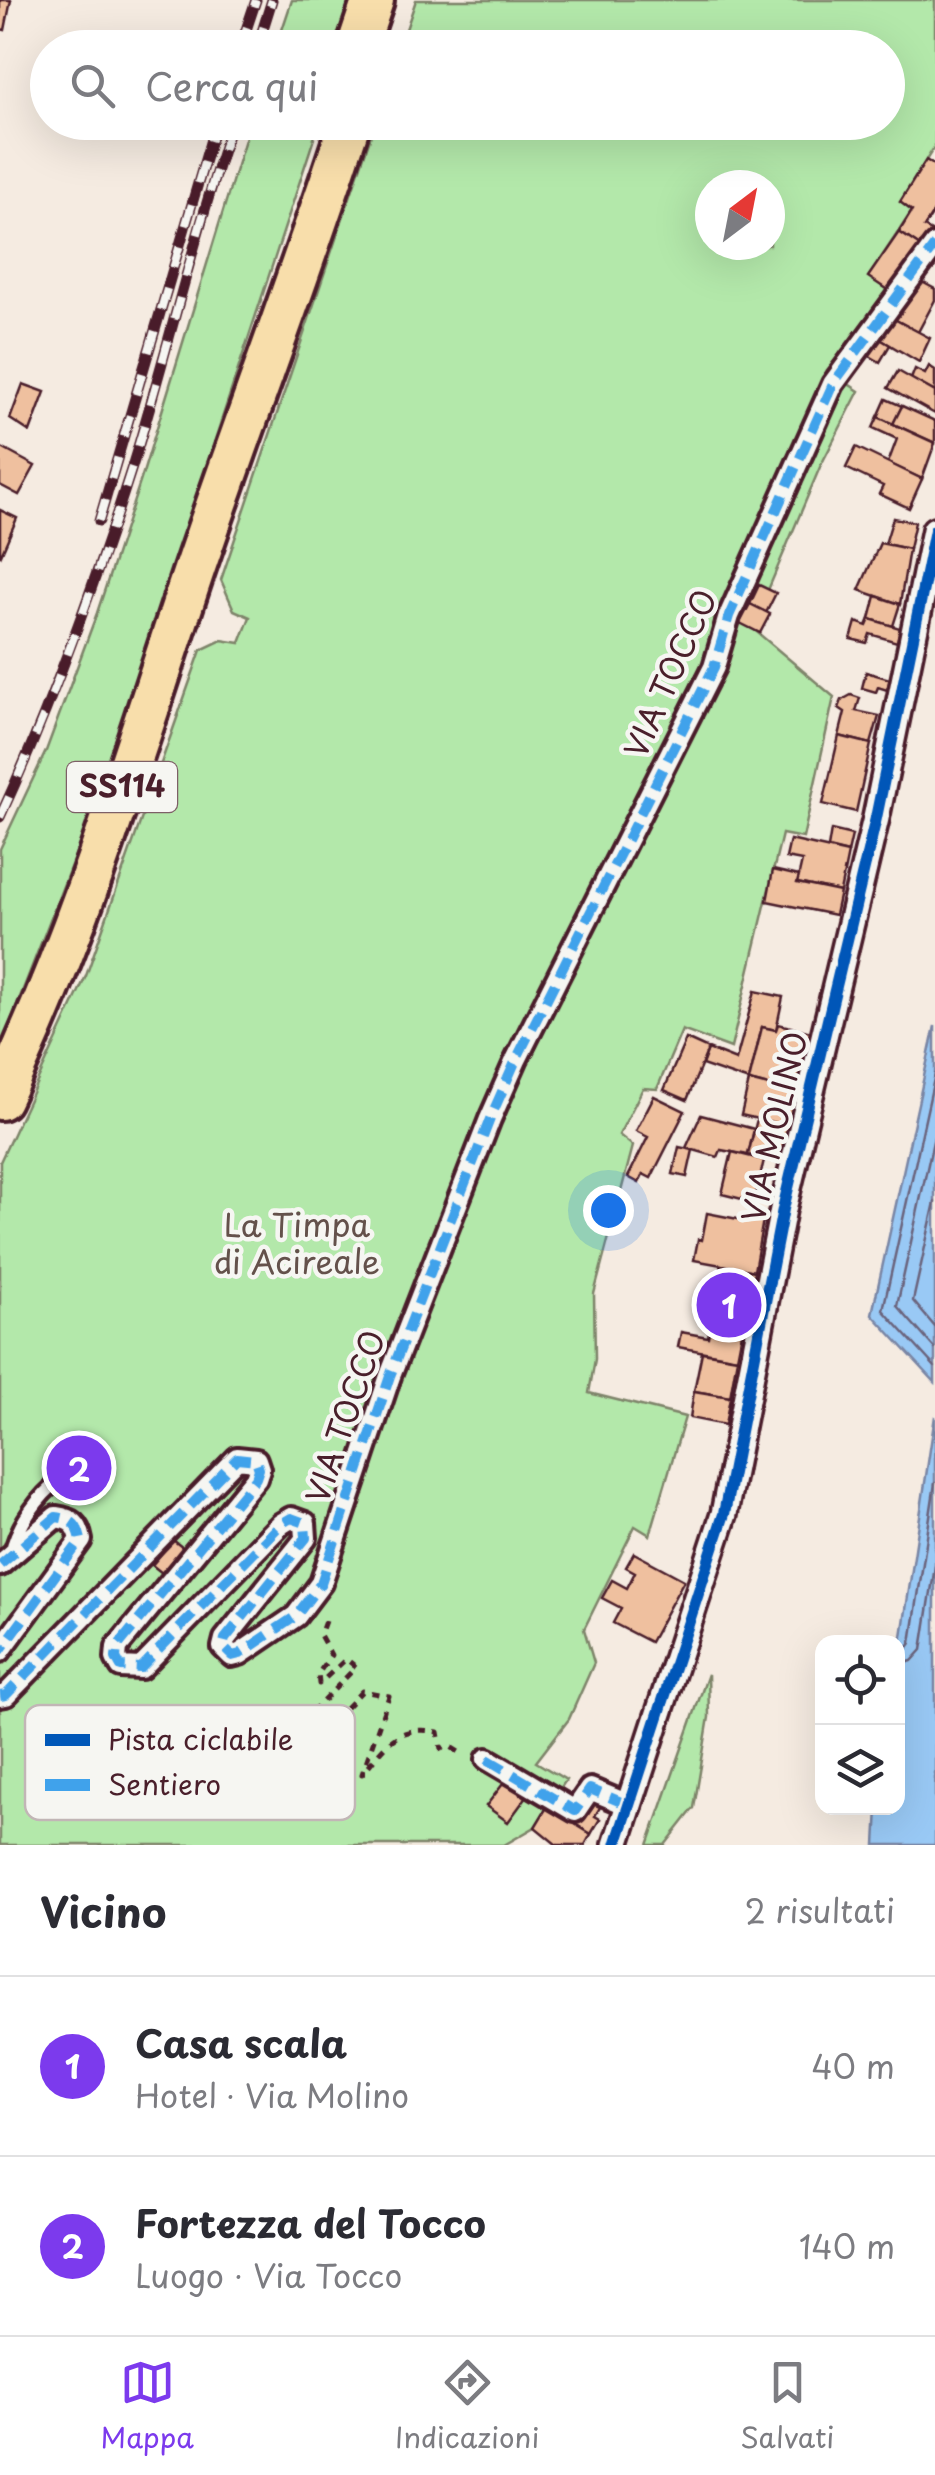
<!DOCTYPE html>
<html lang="it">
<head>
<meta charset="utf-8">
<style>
	:root { --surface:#fff; --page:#f2f2f3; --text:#2b2b33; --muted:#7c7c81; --line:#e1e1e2; --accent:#7c3aed }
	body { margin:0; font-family:"Playpen Sans",sans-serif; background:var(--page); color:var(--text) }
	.controls { position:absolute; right:30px; bottom:30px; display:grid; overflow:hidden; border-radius:20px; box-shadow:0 10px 40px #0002 }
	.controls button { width:90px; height:90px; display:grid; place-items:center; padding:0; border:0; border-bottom:2px solid var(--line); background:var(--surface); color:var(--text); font:50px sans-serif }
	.compass { position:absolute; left:695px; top:170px; width:90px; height:90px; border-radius:50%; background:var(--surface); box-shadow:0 10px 40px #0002; rotate:32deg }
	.you { position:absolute; left:608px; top:1210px; width:35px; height:35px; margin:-25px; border:8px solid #fff; border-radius:50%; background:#1a73e8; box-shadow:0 0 0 15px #1a73e833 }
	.badge { display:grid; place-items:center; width:65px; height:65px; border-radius:50%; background:var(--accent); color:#fff; font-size:32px; font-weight:700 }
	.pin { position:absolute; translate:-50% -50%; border:5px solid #fff; box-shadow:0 2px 10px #0006 }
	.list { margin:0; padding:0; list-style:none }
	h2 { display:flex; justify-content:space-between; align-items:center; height:130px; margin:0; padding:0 40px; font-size:42px }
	h2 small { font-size:32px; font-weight:400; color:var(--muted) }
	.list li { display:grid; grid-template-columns:65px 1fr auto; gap:30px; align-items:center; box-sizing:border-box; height:180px; padding:0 40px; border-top:2px solid var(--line) }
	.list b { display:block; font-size:38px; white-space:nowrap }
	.list p { margin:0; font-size:32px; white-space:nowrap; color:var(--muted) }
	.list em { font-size:32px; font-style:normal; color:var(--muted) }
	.icon { flex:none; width:55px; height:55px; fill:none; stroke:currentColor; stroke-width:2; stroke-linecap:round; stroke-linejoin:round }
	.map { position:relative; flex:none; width:935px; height:1845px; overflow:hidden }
	.search { position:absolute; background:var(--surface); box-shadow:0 10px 40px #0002; left:30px; right:30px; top:30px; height:110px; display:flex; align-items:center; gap:25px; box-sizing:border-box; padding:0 35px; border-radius:55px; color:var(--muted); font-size:38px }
	.sheet { height:490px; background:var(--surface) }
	nav { display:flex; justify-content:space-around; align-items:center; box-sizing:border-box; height:140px; border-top:2px solid var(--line); background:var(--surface); font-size:28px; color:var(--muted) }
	nav a { display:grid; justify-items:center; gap:5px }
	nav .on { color:var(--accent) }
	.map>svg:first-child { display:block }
	.green { fill:#b3e8aa; stroke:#7e846a; stroke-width:2.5; fill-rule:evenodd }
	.water { fill:#99c9f5; stroke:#7985a4; stroke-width:2.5 }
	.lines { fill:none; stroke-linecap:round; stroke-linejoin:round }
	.shore { stroke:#6a637c; stroke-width:2.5 }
	.building { fill:#efc09f; stroke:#4a1f2b; stroke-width:2.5 }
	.service-casing { stroke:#4a1f2b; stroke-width:20 }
	.pedestrian-casing { stroke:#4a1f2b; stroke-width:28 }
	.minor-casing { stroke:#4a1f2b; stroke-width:32 }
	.primary-casing { stroke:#4a1f2b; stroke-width:48 }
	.path { stroke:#4a1f2b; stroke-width:5; stroke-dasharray:8 8; stroke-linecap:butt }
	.service { stroke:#f6f6f2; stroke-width:12 }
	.pedestrian { stroke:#f6f6f2; stroke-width:20 }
	.minor { stroke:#f6f6f2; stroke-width:25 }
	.primary { stroke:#f8deab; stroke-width:40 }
	.rail-casing { stroke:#4a1f2b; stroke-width:11 }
	.rail { stroke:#f6f6f2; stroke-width:8; stroke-dasharray:22; stroke-linecap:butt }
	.quiet { stroke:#40a2eb; stroke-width:10; stroke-dasharray:20 10; stroke-linecap:butt }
	.cycleway-casing { stroke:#f6f6f2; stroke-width:19 }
	.cycleway { stroke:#0057b8; stroke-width:12 }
	.labels { text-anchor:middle; stroke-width:9; stroke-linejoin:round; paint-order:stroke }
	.shield { fill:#f6f6f2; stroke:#7e6067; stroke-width:2.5 }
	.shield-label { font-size:30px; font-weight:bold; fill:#4a1f2b }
	.street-label { font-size:32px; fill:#4a1f2b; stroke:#f6f6f2 }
	.park-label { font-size:32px; fill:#64514b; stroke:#f6f6f2 }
	.key { fill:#f6f6f2; stroke:#c2b6b6; stroke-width:2.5 }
	.key-label { font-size:28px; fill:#4a1f2b }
</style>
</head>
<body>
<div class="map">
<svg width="935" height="1845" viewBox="0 0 935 1845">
	<rect width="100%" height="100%" fill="#f5ebe1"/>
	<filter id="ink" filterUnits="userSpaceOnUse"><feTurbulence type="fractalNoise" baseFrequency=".01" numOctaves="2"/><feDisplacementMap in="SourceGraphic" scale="20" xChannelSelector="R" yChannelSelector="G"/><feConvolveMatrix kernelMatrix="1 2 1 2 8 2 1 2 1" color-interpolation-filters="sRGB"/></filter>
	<g filter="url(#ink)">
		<g class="green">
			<path d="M292 0H360L344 47 276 48Z"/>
			<path d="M416 0H935V146L900 202 912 211 869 276 892 293 827 370 859 391 820 467 752 628 834 697 803 838 782 834 731 1048 682 1030 657 1089 643 1088 619 1135 633 1146 594 1294 595 1359 589 1393 685 1417 650 1535 635 1526 584 1629 594 1663 569 1719 536 1762 566 1780 535 1827 504 1845H0V1162L86 976 201 650 222 640 240 643 250 617 234 610 221 580 375 123 888 122V48L400 47ZM710 185H770V245H710Z"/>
			<path d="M250 123H319L99 793 0 1049V849L46 751 97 613 144 470Z"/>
			<path d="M708 1674 709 1717 694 1808 665 1845H648Z"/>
		</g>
		<g class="water">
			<path d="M935 1026V1382L872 1314Z"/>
			<path d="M935 1416V1845H876L878 1808H898V1663Z"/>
		</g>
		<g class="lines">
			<g class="shore">
				<path d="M935 1074 883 1310 935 1367"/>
				<path d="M935 1132 897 1306 935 1349"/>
				<path d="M935 1202 913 1301 935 1327"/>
				<path d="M898 1653 906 1650 911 1643 935 1483"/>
				<path d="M898 1665 912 1661 922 1650 935 1566"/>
			</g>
		</g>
		<g class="building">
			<path d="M0 0H11L5 30 0 29Z"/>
			<path d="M926 160 935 166V210L924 227 933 232 923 248 899 232 912 211 900 202Z"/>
			<path d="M899 232 923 248 892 293 868 277Z"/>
			<path d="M922 282 935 289V300L918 332 894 319Z"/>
			<path d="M894 319 930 338 919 362 880 339Z"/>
			<path d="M880 339 890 345 880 362 868 355Z"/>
			<path d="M929 366 935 370V392L911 379 915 369 925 374Z"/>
			<path d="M898 371 935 392V414L888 388Z"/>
			<path d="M23 384 45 392 30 432 10 419Z"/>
			<path d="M886 399 902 406 893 424 878 417Z"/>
			<path d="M902 406 935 421V443L893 424Z"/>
			<path d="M878 417 935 443 922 479 888 463 897 439 873 428Z"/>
			<path d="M0 447 35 466 19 495 0 485Z"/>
			<path d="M856 447 922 479 909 508 879 494 883 486 846 468Z"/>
			<path d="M0 510 17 518 0 557Z"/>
			<path d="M893 518 915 522 909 549 885 544Z"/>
			<path d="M880 543 909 549 900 604 859 590Z"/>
			<path d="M759 585 776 593 766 613 750 604Z"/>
			<path d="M876 596 900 604 893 626 870 619Z"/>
			<path d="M750 604 770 614 760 633 740 623Z"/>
			<path d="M870 619 900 628 897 642 870 634 867 643 851 639 856 622 867 626Z"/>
			<path d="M866 672 890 679 887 690 878 687 876 692 862 688Z"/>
			<path d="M851 695 860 698 856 711 879 716 871 744 839 736 845 712 839 708 842 700Z"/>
			<path d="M839 736 871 744 856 812 823 804Z"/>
			<path d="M831 830 852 835 848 853 828 848Z"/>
			<path d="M790 840 848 853 840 892 797 883 802 861 786 858Z"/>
			<path d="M773 870 799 876 797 883 840 892 835 915 767 901Z"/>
			<path d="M755 991 783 997 776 1030 762 1027 749 1081 702 1065 708 1049 736 1060Z"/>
			<path d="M778 1024 811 1032 796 1093 749 1081 762 1027 776 1030Z"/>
			<path d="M686 1039 708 1049 687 1100 664 1090Z"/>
			<path d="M749 1081 796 1093 788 1126 741 1115Z"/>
			<path d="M654 1096 685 1111 651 1178 643 1174 639 1183 628 1177 648 1137 636 1131Z"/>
			<path d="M701 1115 754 1129 748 1155 721 1150 718 1157 686 1148Z"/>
			<path d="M757 1119 788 1126 779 1163 748 1155Z"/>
			<path d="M679 1147 693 1150 687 1177 673 1174Z"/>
			<path d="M732 1152 764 1160 754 1202 722 1194Z"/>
			<path d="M707 1213 743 1220 744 1216 763 1220 754 1271 694 1260 698 1239 702 1240Z"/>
			<path d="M721 1265 754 1271 745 1317 713 1311Z"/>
			<path d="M713 1311 745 1317 737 1358 678 1347 681 1332 708 1337Z"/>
			<path d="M702 1352 737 1358 730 1397 694 1391Z"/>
			<path d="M694 1391 730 1397 725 1425 690 1418Z"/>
			<path d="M75 1453 94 1465 83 1483 64 1471Z"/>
			<path d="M173 1540 183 1548 162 1573 152 1565Z"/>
			<path d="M634 1553 684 1580 650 1642 613 1623 621 1608 602 1598 612 1580 627 1588 635 1572 626 1567Z"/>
			<path d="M506 1780 527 1796 508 1822 486 1806Z"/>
			<path d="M590 1794 603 1802 595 1816 600 1819 591 1834 573 1823Z"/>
			<path d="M547 1807 591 1834 585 1845H557L535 1827Z"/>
		</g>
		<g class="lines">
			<defs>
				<path id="service" d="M11 1554C17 1525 38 1496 62 1478"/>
				<g id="pedestrian">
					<path d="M0 1565 56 1517C72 1519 78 1524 81 1540L0 1651"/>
					<path d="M0 1696 6 1695 237 1458 256 1460 259 1469 256 1478 117 1647 116 1658 121 1667 141 1668 281 1524 291 1518 305 1523 306 1538 225 1639 223 1647 232 1656 240 1654 296 1616 321 1583 390 1376 490 1119 516 1060 714 667 729 616 833 384 935 245"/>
					<path d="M487 1759 575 1811 590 1789 631 1806"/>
				</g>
				<path id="minor" d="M616 1845 724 1514 783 1209 876 818 935 530"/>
				<g id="primary">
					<path d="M357 48 373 0"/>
					<path d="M0 1099C81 931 134 750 193 573 244 422 301 274 350 122"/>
				</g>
			</defs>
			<use href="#service" class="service-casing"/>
			<use href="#pedestrian" class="pedestrian-casing"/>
			<use href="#minor" class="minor-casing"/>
			<use href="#primary" class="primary-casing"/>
			<path class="path" d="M325 1621 320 1635 331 1655 318 1674 319 1684 346 1659 356 1667 294 1731 310 1736 337 1717 362 1691 389 1696 362 1774C386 1745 396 1724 438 1732L441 1749 449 1746 464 1755"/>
			<use href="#service" class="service"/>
			<use href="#pedestrian" class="pedestrian"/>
			<use href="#minor" class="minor"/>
			<use href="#primary" class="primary"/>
			<defs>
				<g id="rail">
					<path d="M240 48 256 0"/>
					<path d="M257 48 272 0"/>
					<path d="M99 521 216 122"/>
					<path d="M0 817C52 704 94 586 132 467 167 353 194 236 232 122"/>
				</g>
			</defs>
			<use href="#rail" class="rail-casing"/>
			<use href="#rail" class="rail"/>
			<g class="quiet">
				<path d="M0 1565 56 1517C72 1519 78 1524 81 1540L0 1651"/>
				<path d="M0 1696 6 1695 237 1458 256 1460 259 1469 256 1478 117 1647 116 1658 121 1667 141 1668 281 1524 291 1518 305 1523 306 1538 225 1639 223 1647 232 1656 240 1654 296 1616 321 1583 390 1376 490 1119 516 1060 714 667 729 616 833 384 935 245"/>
				<path d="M487 1759 575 1811 590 1789 631 1806"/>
			</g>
			<defs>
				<path id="cycleway" d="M616 1845 724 1514 783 1209 876 818 935 530"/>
			</defs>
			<use href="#cycleway" class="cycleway-casing"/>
			<use href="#cycleway" class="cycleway"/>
		</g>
	</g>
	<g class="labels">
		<rect class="shield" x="67" y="762" width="110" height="50" rx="8"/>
		<g class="shield-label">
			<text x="122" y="797">SS114</text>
		</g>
		<g class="street-label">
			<text transform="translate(671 674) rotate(-66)" y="11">VIA TOCCO</text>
			<text transform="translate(775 1127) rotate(-77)" y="11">VIA MOLINO</text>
			<text transform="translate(346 1417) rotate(-71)" y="11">VIA TOCCO</text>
		</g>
		<g class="park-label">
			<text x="297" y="1237">La Timpa<tspan x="297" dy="37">di Acireale</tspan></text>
		</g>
	</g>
	<rect x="25" y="1705" width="330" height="115" rx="15" class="key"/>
	<rect x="45" y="1734" width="45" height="12" fill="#0057b8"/>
	<rect x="45" y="1779" width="45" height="12" fill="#40a2eb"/>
	<g class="key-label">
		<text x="108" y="1750">Pista ciclabile</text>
		<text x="108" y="1795">Sentiero</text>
	</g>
</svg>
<div class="controls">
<button><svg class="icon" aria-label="locate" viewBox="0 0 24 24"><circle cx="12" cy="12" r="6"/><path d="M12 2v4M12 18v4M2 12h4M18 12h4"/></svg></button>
<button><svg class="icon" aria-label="layers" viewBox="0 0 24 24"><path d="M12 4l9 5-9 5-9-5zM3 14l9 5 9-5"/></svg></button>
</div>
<svg class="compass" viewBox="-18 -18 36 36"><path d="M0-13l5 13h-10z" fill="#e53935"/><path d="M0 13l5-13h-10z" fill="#7c7c81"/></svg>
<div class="you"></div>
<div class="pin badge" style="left:729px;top:1305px">1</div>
<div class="pin badge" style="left:79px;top:1468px">2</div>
<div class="search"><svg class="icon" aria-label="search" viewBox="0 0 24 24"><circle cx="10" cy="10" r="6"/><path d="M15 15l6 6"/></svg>Cerca qui</div>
</div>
<section class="sheet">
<h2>Vicino<small>2 risultati</small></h2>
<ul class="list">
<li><span class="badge">1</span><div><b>Casa scala</b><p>Hotel · Via Molino</p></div><em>40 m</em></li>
<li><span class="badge">2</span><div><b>Fortezza del Tocco</b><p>Luogo · Via Tocco</p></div><em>140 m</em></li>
</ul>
</section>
<nav>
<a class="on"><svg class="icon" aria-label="map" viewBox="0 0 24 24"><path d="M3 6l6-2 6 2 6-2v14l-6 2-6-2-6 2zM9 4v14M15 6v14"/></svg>Mappa</a>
<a><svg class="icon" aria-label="directions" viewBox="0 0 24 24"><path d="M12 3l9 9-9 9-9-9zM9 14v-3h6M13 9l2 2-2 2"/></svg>Indicazioni</a>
<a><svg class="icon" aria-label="saved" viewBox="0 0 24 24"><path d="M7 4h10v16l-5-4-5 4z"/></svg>Salvati</a>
</nav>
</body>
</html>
